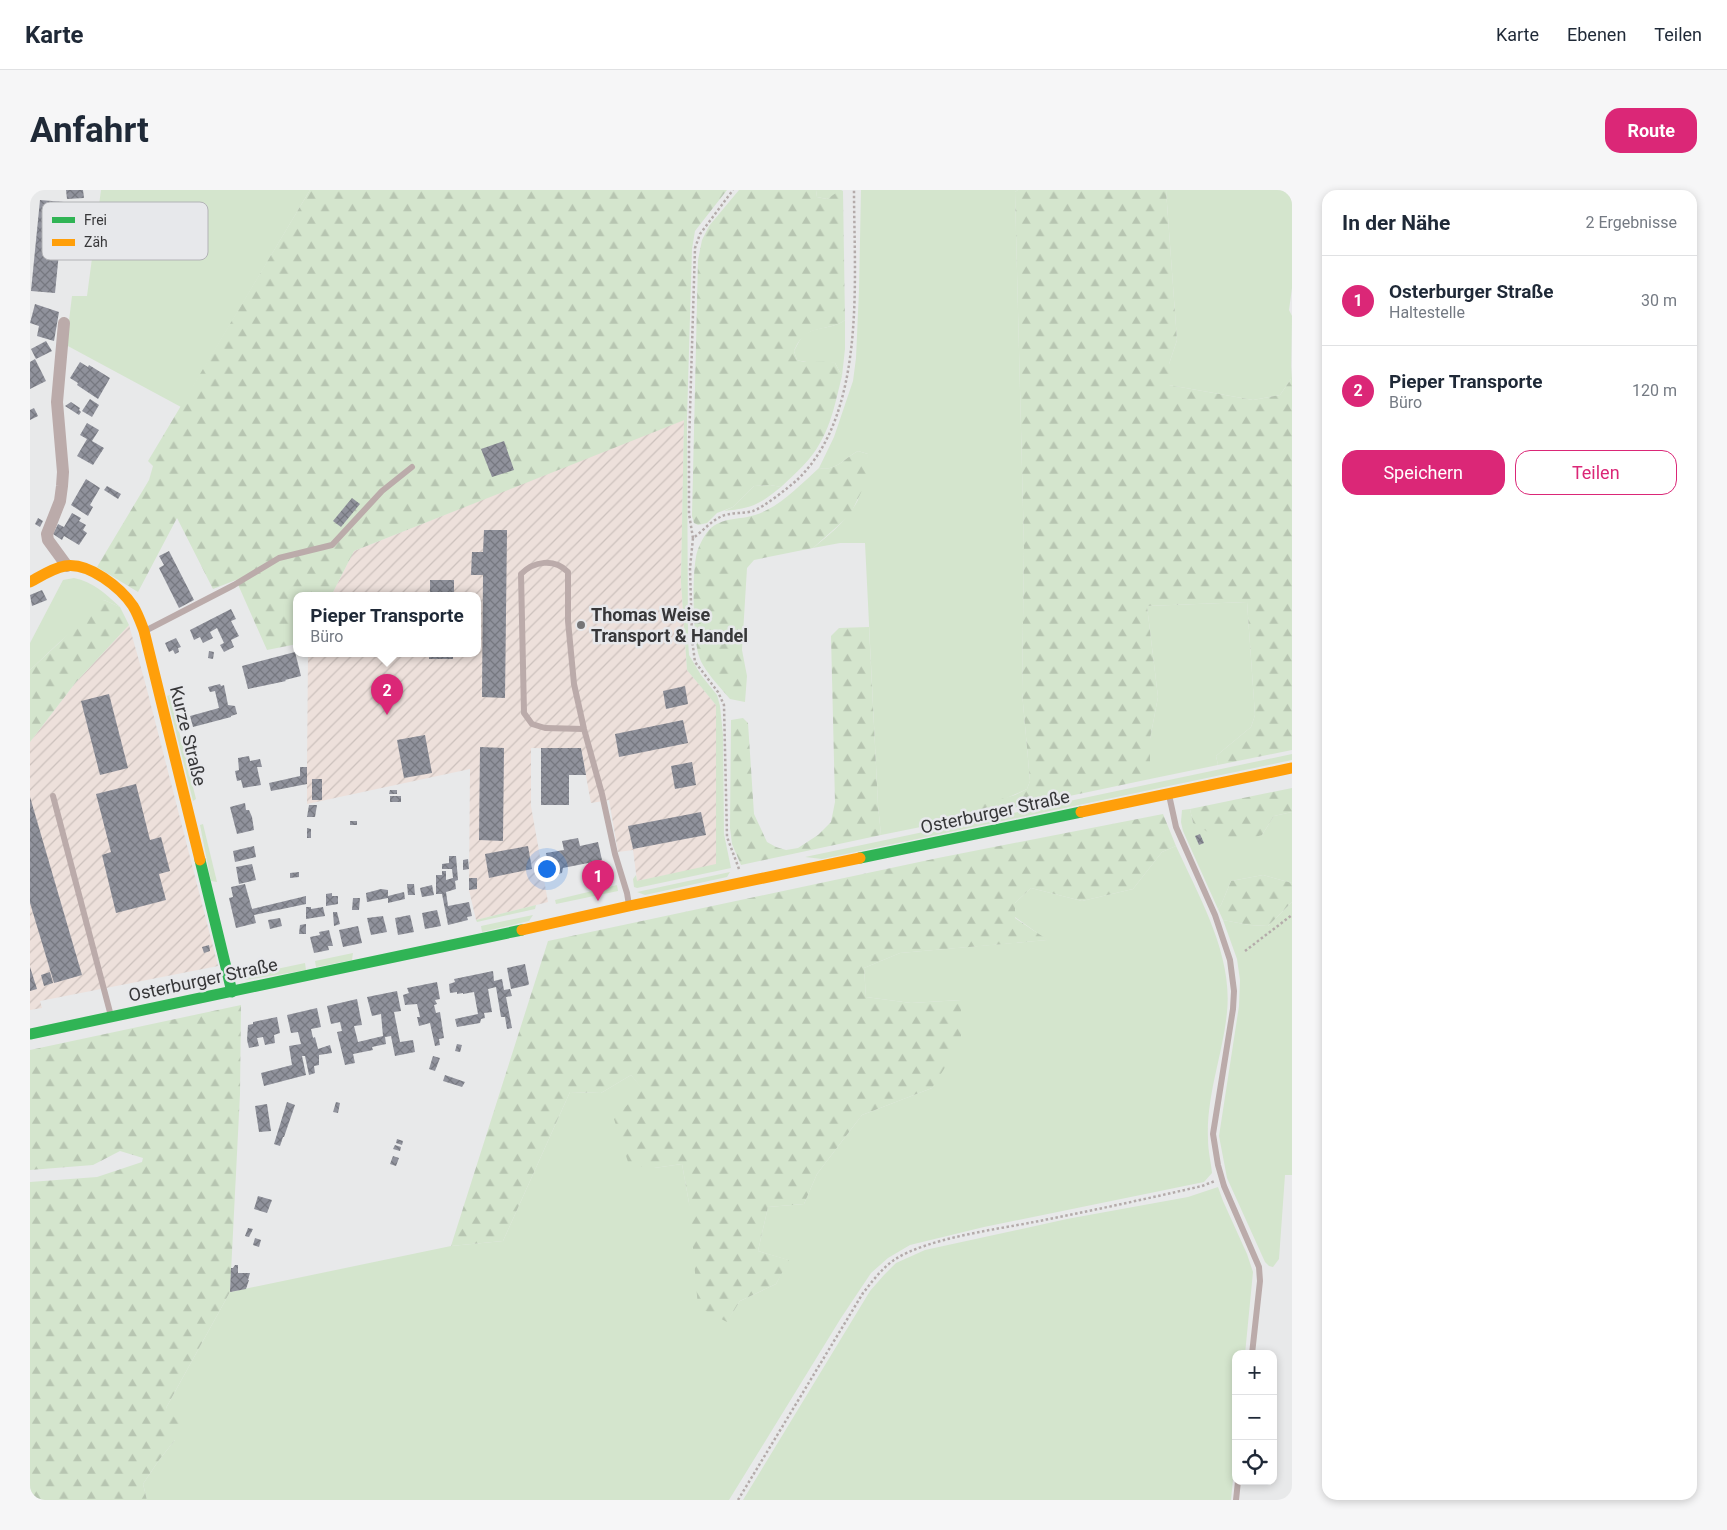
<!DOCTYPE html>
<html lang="de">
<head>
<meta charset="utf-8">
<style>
	:root { --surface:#fff; --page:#f6f6f7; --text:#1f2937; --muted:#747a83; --line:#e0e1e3; --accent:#db2777 }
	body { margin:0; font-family:Roboto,sans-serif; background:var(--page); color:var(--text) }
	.controls { position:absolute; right:15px; bottom:15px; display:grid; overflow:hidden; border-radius:10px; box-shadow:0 2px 8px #0003 }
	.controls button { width:45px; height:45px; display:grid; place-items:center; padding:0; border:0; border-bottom:1px solid var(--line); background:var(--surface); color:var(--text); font:25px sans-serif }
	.you { position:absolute; left:516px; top:678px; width:18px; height:18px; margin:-12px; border:4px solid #fff; border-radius:50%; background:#1a73e8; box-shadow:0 0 0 8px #1a73e833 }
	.badge { display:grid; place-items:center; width:32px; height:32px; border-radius:50%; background:var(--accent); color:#fff; font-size:16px; font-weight:700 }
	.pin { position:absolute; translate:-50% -41px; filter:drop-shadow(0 1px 2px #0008) }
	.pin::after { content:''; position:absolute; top:26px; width:18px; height:15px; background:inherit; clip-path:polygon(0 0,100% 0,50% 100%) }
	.popup { position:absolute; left:263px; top:402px; width:188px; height:65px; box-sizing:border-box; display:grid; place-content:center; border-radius:10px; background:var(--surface); filter:drop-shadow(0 1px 4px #0005); font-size:16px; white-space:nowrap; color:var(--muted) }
	.popup b { font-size:19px; color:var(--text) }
	.popup::after { content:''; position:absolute; left:50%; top:100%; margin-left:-10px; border:10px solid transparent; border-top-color:var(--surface) }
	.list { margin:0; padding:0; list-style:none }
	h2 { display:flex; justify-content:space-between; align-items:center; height:65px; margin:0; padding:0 20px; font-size:21px }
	h2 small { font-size:16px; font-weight:400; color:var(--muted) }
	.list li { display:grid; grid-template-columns:32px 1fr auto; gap:15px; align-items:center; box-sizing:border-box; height:90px; padding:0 20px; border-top:1px solid var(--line) }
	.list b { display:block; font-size:19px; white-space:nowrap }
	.list p { margin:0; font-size:16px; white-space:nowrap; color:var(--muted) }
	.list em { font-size:16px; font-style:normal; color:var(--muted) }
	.actions { display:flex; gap:10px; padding:15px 20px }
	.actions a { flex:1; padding:11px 0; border:1px solid var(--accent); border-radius:15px; text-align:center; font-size:18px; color:var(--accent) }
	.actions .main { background:var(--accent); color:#fff }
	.icon { flex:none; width:28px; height:28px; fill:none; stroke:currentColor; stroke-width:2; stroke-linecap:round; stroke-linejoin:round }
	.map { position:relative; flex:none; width:1262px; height:1310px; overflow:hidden; border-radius:15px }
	header { display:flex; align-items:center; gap:30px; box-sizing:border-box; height:70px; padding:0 25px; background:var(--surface); border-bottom:1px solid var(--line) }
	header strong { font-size:24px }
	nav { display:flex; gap:28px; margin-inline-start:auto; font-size:18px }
	.intro { display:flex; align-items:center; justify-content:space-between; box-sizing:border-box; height:120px; padding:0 30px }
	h1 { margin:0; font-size:35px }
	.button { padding:12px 22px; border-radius:15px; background:var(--accent); color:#fff; font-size:18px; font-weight:700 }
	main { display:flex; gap:30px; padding:0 30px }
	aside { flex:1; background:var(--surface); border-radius:15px; box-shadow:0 2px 8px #0003 }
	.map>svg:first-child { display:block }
	.industrial { fill:url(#industrial-furrows) }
	.grass { fill:#d4e5cd }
	.forest { fill:url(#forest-firs) }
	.building { fill:url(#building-cross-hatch) }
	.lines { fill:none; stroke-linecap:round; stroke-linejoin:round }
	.path { stroke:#b4abaa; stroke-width:2.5; stroke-dasharray:2.5 2.5; stroke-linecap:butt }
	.lane { stroke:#bbabaa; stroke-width:6 }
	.street { stroke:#bbabaa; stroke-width:12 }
	.fast { stroke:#30b455; stroke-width:11 }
	.slow { stroke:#ff9f0a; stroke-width:11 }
	.poi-dot { fill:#757577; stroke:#e7e8eb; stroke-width:2 }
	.labels { text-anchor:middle; stroke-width:5; stroke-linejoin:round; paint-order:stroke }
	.poi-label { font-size:18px; font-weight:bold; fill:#373739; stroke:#e7e8eb; text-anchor:start }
	.street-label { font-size:18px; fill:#373739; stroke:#e7e8eb }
	.key { fill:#e7e8eb; stroke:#b2b3b6; stroke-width:1 }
	.key-label { font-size:14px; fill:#373739 }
</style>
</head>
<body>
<header>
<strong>Karte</strong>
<nav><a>Karte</a><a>Ebenen</a><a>Teilen</a></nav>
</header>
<div class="intro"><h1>Anfahrt</h1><a class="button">Route</a></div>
<main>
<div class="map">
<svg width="1262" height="1310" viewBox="0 0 1262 1310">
	<defs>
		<pattern id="industrial-furrows" width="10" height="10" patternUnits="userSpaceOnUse" patternTransform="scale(1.25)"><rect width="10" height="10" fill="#ede0db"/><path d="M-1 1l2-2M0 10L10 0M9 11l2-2" fill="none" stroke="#ccc1bd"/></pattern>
		<pattern id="forest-firs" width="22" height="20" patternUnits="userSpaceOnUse" patternTransform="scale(1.25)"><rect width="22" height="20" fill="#d4e5cd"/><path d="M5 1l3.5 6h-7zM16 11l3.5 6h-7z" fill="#b7c5b1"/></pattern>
		<pattern id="building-cross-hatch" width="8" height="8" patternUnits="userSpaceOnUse" patternTransform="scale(1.25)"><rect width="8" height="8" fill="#90929c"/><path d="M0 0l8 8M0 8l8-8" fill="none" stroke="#767880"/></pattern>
	</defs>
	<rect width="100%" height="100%" fill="#e8e9ea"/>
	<g class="industrial">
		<path d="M654 229 651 392 657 480 686 515V675L607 691 603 660 588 662 579 610 561 613 551 559 501 558V616L518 712 446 730 439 700 440 579 277 614V577L278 464H447V406H301L324 361Z"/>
		<path d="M99 435 115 492 188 776 10 811 12 818 0 820V552L46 492Z"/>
	</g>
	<g class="grass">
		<path d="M71 0H280L151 217 36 155 42 106H57Z"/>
		<path d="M786 0H813L797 9 787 7Z"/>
		<path d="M831 0H988L985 2 994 358 992 502 1000 591 997 599 943 623 945 626 851 645 848 615 835 353H810L783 358C800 344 818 330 828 310L838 264 828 261C815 268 805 282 789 278L804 247 823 191 826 168 829 100Z"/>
		<path d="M1136 0H1262V98L1259 120 1262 126 1261 189 1250 205 1223 210 1139 195V174L1147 150Z"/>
		<path d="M815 130V159L812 186 805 173C791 171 780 174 767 170L764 161C767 156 769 150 773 146 783 136 802 140 815 130Z"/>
		<path d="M654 229H657L658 450 659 465 671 485 687 505 690 516 693 545 694 644 701 678 607 698 604 697 603 689 606 685 607 691 686 674V515L657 480 651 392Z"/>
		<path d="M740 295 751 297C729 315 722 318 694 321L703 317 724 296Z"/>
		<path d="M44 388C63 392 75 403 90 417L74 410 0 480V453L33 390Z"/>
		<path d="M1217 412 1225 525 1221 537 1186 566 1188 575 1120 589V549L1128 507 1117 416Z"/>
		<path d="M140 505 166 609 163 611 137 506Z"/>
		<path d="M1262 564V570L792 669 775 667Z"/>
		<path d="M1160 619 1163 633 1232 645 1244 626 1262 622V693L1233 685 1201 691 1191 715 1188 719 1153 641 1151 632 1152 620Z"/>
		<path d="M173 634 187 692 181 691 170 635Z"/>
		<path d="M1146 656C1169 707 1203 764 1197 822 1193 864 1176 906 1178 949 1178 961 1181 972 1182 983L1174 992 954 1037 880 1055 858 1068 841 1083 811 1128 699 1310H117L113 1294 129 1270 145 1250 136 1218 200 1102 421 1056 473 1051 540 902 571 903 601 885 612 898 624 978 652 974 659 1013 697 1131 710 1111 746 1094 758 1070 728 1061 738 1017 774 1014 787 984 832 925 902 898 931 810 881 813 836 807 834 778 870 763 1017 750 985 727V713L1001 698 1052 711 1103 699 1132 662Z"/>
		<path d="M700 682 697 687 615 705 607 702Z"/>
		<path d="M587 695 588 701 526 714 525 710Z"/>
		<path d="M1262 712V985H1255L1249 1069 1243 1077 1239 1076 1235 1072 1197 988 1189 946 1209 816 1210 790 1207 769 1193 730 1219 735 1238 736Z"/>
		<path d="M506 715 505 719 447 732 446 730Z"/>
		<path d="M503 725 499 731 452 742 451 736Z"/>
		<path d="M323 763 322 770 286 777 285 771Z"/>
		<path d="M275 773 276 780 216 790 209 787Z"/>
		<path d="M1188 997 1193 1011 1217 1064 1223 1082 1215 1164H1206V1259L1201 1310H713L840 1101 854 1085 866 1073 895 1060 1037 1029 1158 1007Z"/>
	</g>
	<g class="forest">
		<path d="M280 0H697L665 41 662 59 657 229 324 361 301 406H267V454L237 460 206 390 183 399 147 328 108 402 67 377 119 290 123 276 118 271Z"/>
		<path d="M709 0H786L787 7 797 9 809 1H813L815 130C802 140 783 136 773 147 769 150 766 156 764 161L767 170C781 175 791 169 805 173L812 186C806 209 802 233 790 253 781 270 765 284 751 297L740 295 724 296 703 317 687 323 677 333 668 335 664 333 662 326 668 70 672 50 679 36Z"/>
		<path d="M988 0H1136L1147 150 1139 174V195L1223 210 1250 205 1261 189 1262 176V560L1188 575 1186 566 1221 537 1225 525 1217 412 1117 416 1128 507 1120 549V589L945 626 944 620 947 616 985 605 997 599 1000 591 992 502 994 358 985 2Z"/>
		<path d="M828 261 838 264 837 290 820 325 783 358 724 370 717 378 712 460 717 486 715 512 700 509C691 498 673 480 669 466 663 448 662 387 666 367 667 359 673 347 679 340 691 327 710 330 725 325 750 317 770 295 789 278 805 282 815 268 828 261Z"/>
		<path d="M74 410 90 417 99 435 46 492 0 552V480L29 453 66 413Z"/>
		<path d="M839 437 848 615 851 645 711 675 702 654 700 638 701 530 713 528 718 533 724 624 737 652 746 657 756 660 768 658 788 645 801 632 805 612 801 446 809 438Z"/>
		<path d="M1262 598V622L1244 626 1232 645 1199 655 1163 633 1160 619Z"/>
		<path d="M1133 624 1146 656 1132 662 1103 699 1052 711 1001 698 985 713V728L1018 750 870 763 834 778 836 807 881 813 931 810V852L902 898 832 925 787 984 774 1014 738 1017 728 1061 759 1070 746 1094 710 1111 697 1132 668 1117 659 1013 652 974 624 978 599 975 584 929 612 899 601 885 571 903 540 902 473 1051 421 1056 518 751 908 668Z"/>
		<path d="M1233 685 1262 693V712L1238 736 1219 735 1193 730 1188 719 1191 715 1201 691Z"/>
		<path d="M211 815 210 904 200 1102 136 1218 150 1233 145 1250 129 1270 113 1294 117 1310H0V992L67 987 112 972 113 968 90 961 63 975 0 980V860Z"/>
	</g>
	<g class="building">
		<path d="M36 0H53L54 8 37 9Z"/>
		<path d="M10 10 34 12 25 103 1 101Z"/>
		<path d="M5 114 29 122 24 151 7 146 9 136 0 133Z"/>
		<path d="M16 151 22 161 6 169 1 159Z"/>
		<path d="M5 169 16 191 0 199V172Z"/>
		<path d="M50 172 58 177 59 175 80 188 68 209 47 195 48 193 40 188Z"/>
		<path d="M60 209 69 215 62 227 52 221Z"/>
		<path d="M41 212 50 218 49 220 51 222 49 225 35 216Z"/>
		<path d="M4 218 8 226 0 230V220Z"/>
		<path d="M57 233 69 240 62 251 74 258 63 275 47 266 57 249 50 245Z"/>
		<path d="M474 251 484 280 462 287 451 259Z"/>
		<path d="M56 289 70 298 60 315 63 317 58 326 41 315Z"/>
		<path d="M77 296 91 304 88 309 74 300Z"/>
		<path d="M322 308 330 314 311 337 303 331Z"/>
		<path d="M42 323 51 328 49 331 56 335 53 340 57 343 49 355 34 346 32 350 23 344 28 334 34 337Z"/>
		<path d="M8 328 13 331 10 337 5 334Z"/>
		<path d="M454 340H477L475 508 452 507 453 385H441L442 362H453Z"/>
		<path d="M139 361 164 410 149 418 129 378 134 375 129 366Z"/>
		<rect x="400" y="390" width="24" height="16"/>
		<path d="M12 400 17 410 2 416 0 405Z"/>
		<path d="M201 419 206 429 201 431 209 446 201 450 204 457 194 462 190 455 194 453 187 438 180 442 183 448 173 453 170 447 164 450 160 440Z"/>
		<path d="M146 448 151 457 148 458 149 462 145 464 143 460 139 462 135 453Z"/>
		<path d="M179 461 184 462 183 469 178 468Z"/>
		<path d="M265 462 271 486 255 490 256 491 218 499 212 476Z"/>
		<rect x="399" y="464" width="24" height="5"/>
		<path d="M190 494 191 496 194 495 198 515 205 516 207 524 201 526V527L163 537 160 526 189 518 185 501 180 502 178 497Z"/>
		<path d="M655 496 658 514 636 519 633 501Z"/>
		<path d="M79 504 98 578 70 585 51 511Z"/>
		<path d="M653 530 658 553 589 567 585 544Z"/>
		<path d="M395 545 402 583 374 588 367 550Z"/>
		<path d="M450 557 474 558 473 651 449 650Z"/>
		<path d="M511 558H551L556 585H539V615H511Z"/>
		<path d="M219 566 220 571 230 569 232 577H227L231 595 213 598 211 590 207 591 205 581 209 580 208 568Z"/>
		<path d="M662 572 666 595 645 599 641 576Z"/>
		<path d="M270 577H277V594L241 601 239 593 270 586Z"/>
		<rect x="282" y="589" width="10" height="21"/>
		<path d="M106 594 120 650 131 647 140 681 129 684 136 710 86 723 72 665 81 662 66 604Z"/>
		<path d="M360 600H367V604H359Z"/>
		<rect x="360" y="606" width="11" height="6"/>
		<path d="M0 607 52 785 24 793 0 713Z"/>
		<path d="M215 613 216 620H219L222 627 224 640 207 644 200 617Z"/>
		<path d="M279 615H287L285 627H277Z"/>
		<path d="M671 622 676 645 603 659 598 636Z"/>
		<rect x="320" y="631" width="7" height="4"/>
		<path d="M277 638 281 639V648H277Z"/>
		<path d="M1170 644 1174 653 1169 655 1165 646Z"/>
		<path d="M548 648 550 656 568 652 572 670 566 671 565 676 561 677 558 673 533 678 532 683 528 684 525 680 520 681 516 663 534 660 532 651Z"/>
		<path d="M224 656 226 667 205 672 203 661Z"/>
		<path d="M498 656 502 679 459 688 455 664Z"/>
		<path d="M419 666H426L428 690 425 691 426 699 416 702 418 716 439 712 442 726 437 727 438 730 418 735 412 704H406V685H412V681H416V690L423 688 422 679H412V674L419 673Z"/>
		<path d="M438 669 439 679 433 680V670Z"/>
		<path d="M222 674 226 690 209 694 206 677Z"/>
		<path d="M269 682V687L260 688V683Z"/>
		<path d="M439 688H447V699L439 700Z"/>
		<path d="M215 694 222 719 276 706V714L224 725 226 733 206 738 199 708 203 707 201 697Z"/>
		<path d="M377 694H384L385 705H378Z"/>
		<path d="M402 695 404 705 392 707 390 698Z"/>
		<path d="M351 699 358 700V706L374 702 375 709 358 713V706V708L337 712 336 703Z"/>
		<path d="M302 703V706H308V714L296 716V704Z"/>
		<path d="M323 708H330L329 720H322Z"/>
		<path d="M276 717H281V719L293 717 295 726 276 729Z"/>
		<path d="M407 720 411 736 395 739 392 723Z"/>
		<path d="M303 722H307L310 734 304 736Z"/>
		<path d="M380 725 384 742 368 745 365 728Z"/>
		<path d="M353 726 357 742 341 745 337 728Z"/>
		<path d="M250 728 252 736 240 739 238 730Z"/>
		<path d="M276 734V744H269L270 735Z"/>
		<path d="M328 736 332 753 313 757 309 740Z"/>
		<path d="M299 740 303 756H298L299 760 284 763 280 747 290 745 289 742Z"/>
		<path d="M179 755 180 761 174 763 172 757Z"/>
		<path d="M495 774 499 794 498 795 481 799 477 778Z"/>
		<path d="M0 777 7 799 0 801Z"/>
		<path d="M463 781 464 791 472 789 474 800 480 799 482 806 476 807 482 838 477 839 475 827H471L466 797 458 799 462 822 454 823 455 828 451 829 450 833 427 837 425 829 448 824 444 802 433 804V803L427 804V802L420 803 419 794 425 792 424 789Z"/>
		<path d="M20 782 23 793 14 796 11 785Z"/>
		<path d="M407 792 410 809 405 810 407 814 404 815 406 823 410 822 414 848 409 849 410 855 405 856 400 833 389 836 387 827H390L387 814 375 815 373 805 379 803 377 798Z"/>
		<path d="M367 801 371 821 364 822 370 852 383 850 385 862 365 866 361 846 355 847 356 854 342 857 343 860 323 864 325 873 315 875 307 842 312 841 310 832 301 834 297 816 327 809 332 835 324 836 328 852 353 846 351 824 342 826 337 807Z"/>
		<path d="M287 818 291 837 281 839 283 848 285 847 288 859 300 855 302 863 289 865V875L284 876 285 883 279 885 275 866H272L276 885 234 896 231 883 262 875 259 856 271 854 268 842 261 843 257 825Z"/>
		<path d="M247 827 250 843 244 845 245 853 235 855 233 847 227 848 229 856 219 858 217 850 218 835 223 834V832Z"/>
		<path d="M427 854 432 855 430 862 425 861Z"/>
		<path d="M403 866 410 868 405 881 399 879Z"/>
		<path d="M415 885 435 892 432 897 413 891Z"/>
		<path d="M257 912 265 915 254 947H253L250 956 244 954Z"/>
		<path d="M306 912 310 913 308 923 303 922Z"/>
		<path d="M237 914 241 941 229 942 225 916Z"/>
		<path d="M367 949 373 951 372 955 366 953Z"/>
		<path d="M365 955 371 957 370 961 363 959Z"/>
		<path d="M363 966 369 968 366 976 360 974Z"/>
		<path d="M228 1006 242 1010 237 1023 224 1019Z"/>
		<path d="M218 1038 223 1039 219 1047 215 1046Z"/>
		<path d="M225 1048 231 1050 229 1057 223 1055Z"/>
		<path d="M205 1075H208V1083H220L218 1090H219L216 1099 200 1102 201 1078H203Z"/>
	</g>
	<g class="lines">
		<g class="path">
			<path d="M663 348 659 324V254L665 58 670 44 703 0"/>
			<path d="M709 679 697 647 694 515 688 502 665 472 662 449 660 378 663 348C672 342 680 332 690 327 699 322 713 324 723 321 734 317 758 298 767 290 837 223 824 89 824 0"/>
			<path d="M1215 761 1262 725"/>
			<path d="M708 1310 833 1103C842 1092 851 1079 864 1070 898 1048 963 1040 1004 1032 1060 1021 1116 1009 1172 996L1185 991"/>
		</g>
		<g class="lane">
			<path d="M115 441 204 395 249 368 302 355 352 301 382 277"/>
			<path d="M554 539 515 538 502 534 494 523 491 384C504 371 524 368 538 382V431L544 494 554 539 572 604 585 664 597 703 599 715"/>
			<path d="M1139 605 1146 637 1185 725 1200 770 1204 801 1203 819 1183 944 1188 975 1194 996 1229 1077 1230 1091 1222 1164"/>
			<path d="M23 606 81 826"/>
			<path d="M1206 1310 1208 1291"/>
		</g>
		<path class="street" d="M34 133 27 212 33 282 32 296 30 311 17 344 18 350 37 376"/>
		<g class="fast">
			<path d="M830 668 1051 622"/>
			<path d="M170 670 202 802"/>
			<path d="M0 844 492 740"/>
		</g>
		<g class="slow">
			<path d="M0 392C11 386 23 378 35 376 59 372 91 398 103 416 108 424 111 433 114 441L170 670"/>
			<path d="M1051 622 1262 578"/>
			<path d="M492 740 599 716 830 668"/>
		</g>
	</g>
	<circle class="poi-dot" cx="551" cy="435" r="5"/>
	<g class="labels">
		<g class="poi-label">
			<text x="561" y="431">Thomas Weise<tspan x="561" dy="21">Transport &amp; Handel</tspan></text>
		</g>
		<g class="street-label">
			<text transform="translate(158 546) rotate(76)" y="6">Kurze Straße</text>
			<text transform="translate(965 622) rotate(-12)" y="6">Osterburger Straße</text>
			<text transform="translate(173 790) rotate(-12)" y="6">Osterburger Straße</text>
		</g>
	</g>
	<rect x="12" y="12" width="166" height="58" rx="8" class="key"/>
	<rect x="22" y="27" width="23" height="6" fill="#30b455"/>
	<rect x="22" y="49" width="23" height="7" fill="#ff9f0a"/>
	<g class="key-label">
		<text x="54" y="35">Frei</text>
		<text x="54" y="57">Zäh</text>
	</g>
</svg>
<div class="controls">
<button>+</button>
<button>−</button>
<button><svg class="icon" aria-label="locate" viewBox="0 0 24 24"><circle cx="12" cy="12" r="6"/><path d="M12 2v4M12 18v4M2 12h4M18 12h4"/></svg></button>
</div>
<div class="you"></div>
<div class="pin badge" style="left:568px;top:711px">1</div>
<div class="pin badge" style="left:357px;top:525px">2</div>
<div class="popup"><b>Pieper Transporte</b>Büro</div>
</div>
<aside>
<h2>In der Nähe<small>2 Ergebnisse</small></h2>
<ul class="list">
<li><span class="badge">1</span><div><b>Osterburger Straße</b><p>Haltestelle</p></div><em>30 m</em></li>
<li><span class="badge">2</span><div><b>Pieper Transporte</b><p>Büro</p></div><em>120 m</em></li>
</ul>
<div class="actions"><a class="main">Speichern</a><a>Teilen</a></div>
</aside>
</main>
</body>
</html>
